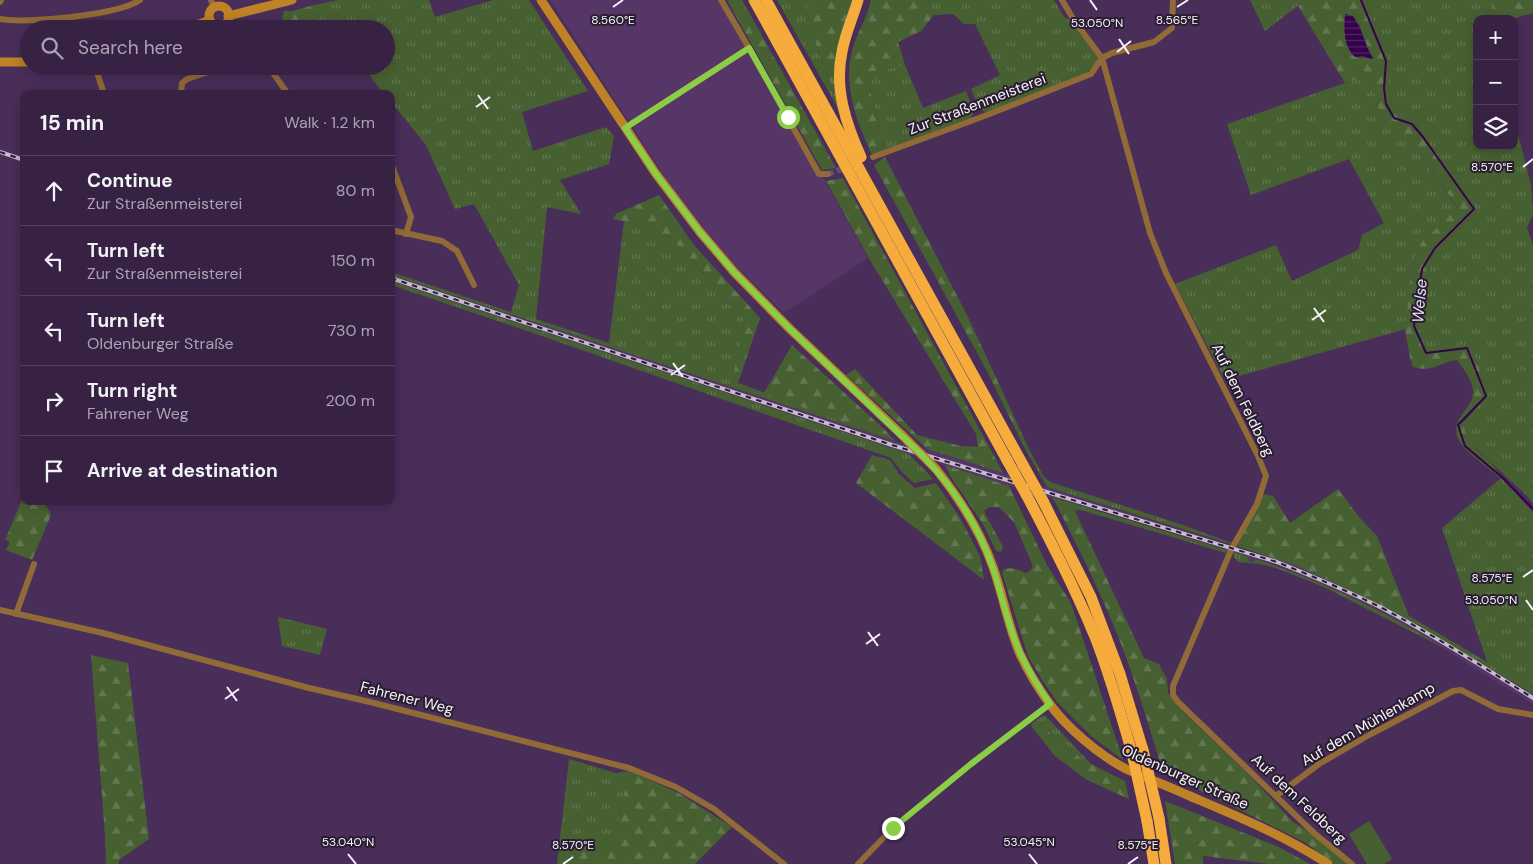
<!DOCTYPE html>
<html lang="en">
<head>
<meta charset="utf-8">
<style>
	:root { --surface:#372243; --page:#3e2a4a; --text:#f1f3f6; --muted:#aaa4b2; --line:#513f5c }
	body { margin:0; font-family:"DM Sans",sans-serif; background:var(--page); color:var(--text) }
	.controls { position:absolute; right:15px; top:15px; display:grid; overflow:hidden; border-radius:10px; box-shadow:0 2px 12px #0003 }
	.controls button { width:45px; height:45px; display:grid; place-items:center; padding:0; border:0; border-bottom:1px solid var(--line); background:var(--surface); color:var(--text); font:25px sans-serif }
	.stop { position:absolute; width:15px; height:15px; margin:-11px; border:4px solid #8ace47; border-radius:50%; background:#fff }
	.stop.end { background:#8ace47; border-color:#fff; box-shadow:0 1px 5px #0008 }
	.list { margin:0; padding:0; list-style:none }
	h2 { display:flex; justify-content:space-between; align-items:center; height:65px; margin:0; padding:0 20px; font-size:21px }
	h2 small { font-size:16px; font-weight:400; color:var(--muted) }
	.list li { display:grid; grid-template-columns:32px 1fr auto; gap:15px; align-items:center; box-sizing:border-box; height:70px; padding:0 20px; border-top:1px solid var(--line) }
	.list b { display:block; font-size:19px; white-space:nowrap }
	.list p { margin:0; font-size:16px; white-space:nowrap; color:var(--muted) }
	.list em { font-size:16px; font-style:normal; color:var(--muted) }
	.icon { flex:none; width:28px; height:28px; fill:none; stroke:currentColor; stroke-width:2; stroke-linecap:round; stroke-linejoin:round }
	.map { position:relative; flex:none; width:1533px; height:864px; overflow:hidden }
	.search { position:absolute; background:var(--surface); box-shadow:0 2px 12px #0003; left:20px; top:20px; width:375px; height:55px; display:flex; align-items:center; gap:12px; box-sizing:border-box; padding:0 18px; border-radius:28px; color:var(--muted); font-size:19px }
	.panel { position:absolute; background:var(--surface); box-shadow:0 2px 12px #0003; left:20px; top:90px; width:375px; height:415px; border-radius:10px }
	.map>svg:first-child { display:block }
	.built { fill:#553667 }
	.grass { fill:url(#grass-tufts) }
	.forest { fill:url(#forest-firs); fill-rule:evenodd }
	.pitch { fill:#476031 }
	.water { fill:url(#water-rules) }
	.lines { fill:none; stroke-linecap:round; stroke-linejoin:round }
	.stream { stroke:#35004c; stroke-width:2 }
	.street-tunnel { stroke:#634b71; stroke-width:6; stroke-dasharray:6 3; stroke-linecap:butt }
	.street { stroke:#906a37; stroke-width:6 }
	.secondary { stroke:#bf8226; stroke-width:9 }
	.highway { stroke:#f6ab3d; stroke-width:11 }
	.rail-casing { stroke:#c7bccf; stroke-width:4 }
	.rail { stroke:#291d30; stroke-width:2; stroke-dasharray:5.5; stroke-linecap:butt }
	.secondary-bridge { stroke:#bf8226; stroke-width:9 }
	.highway-bridge { stroke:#f6ab3d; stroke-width:11 }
	.route { stroke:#8ace47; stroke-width:6 }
	.ticks { fill:none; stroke:#f8f2fc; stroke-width:2 }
	.labels { text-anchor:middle; stroke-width:4; stroke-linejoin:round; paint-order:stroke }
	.street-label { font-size:15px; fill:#f8f2fc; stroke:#291d30 }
	.water-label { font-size:16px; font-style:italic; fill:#ebdff4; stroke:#291d30 }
	.ticks-label { font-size:12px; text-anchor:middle; fill:#f8f2fc; stroke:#291d30; stroke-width:4; stroke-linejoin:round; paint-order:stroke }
</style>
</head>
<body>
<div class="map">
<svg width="1533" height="864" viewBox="0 0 1533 864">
	<defs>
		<pattern id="grass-tufts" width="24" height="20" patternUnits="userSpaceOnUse" patternTransform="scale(1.25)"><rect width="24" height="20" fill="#476031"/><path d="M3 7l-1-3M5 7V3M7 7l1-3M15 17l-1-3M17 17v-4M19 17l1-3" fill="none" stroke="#627750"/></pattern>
		<pattern id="forest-firs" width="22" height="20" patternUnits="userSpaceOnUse" patternTransform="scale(1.25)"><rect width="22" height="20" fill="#476031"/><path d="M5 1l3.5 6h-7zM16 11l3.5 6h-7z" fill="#627750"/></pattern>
		<pattern id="water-rules" width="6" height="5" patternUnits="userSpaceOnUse" patternTransform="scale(1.25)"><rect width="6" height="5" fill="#35004c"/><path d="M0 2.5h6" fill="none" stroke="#532667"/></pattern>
	</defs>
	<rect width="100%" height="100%" fill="#492e59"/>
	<g class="built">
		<path d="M550 0H725L794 122 825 181 868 258 784 313 732 263 680 201Z"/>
		<path d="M391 275 895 441 927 449 1294 565 1354 592 1404 617 1533 694V704L1488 677 1423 635 1374 608 1325 585 1277 566 1255 560 1254 562 1248 561 1249 557 1227 550 1134 520 1009 486 877 444 391 281Z"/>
	</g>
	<g class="grass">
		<path d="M338 0H429L435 17 493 0H529L588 91 522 112 533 151 606 127 614 136 609 164 560 180 581 214 547 207 536 319 609 343 624 221 671 238 745 318 733 381 895 441 391 275V272L511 312 519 285 474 204 455 209 426 145 391 102V94H384L362 66H386V29H329L310 6Z"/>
		<path d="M777 0H804L814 40 836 96 840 112Z"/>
		<path d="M928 0H1054L1064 17 1074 23 1081 35 1098 57 1096 63 1087 73 986 112 980 110 971 89 1000 75 975 24H964L953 14 934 15Z"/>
		<path d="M1250 0H1305L1265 31Z"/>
		<path d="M1366 0H1492L1491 19H1477V146H1514V118L1531 185 1533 214 1527 228 1533 245V504L1527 496 1472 445 1465 434 1463 423 1488 395 1475 355 1425 348 1417 326 1418 310 1421 293 1430 270 1432 256 1477 210 1414 122 1401 117 1393 109 1388 87 1390 66Z"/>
		<path d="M905 65 923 108 966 91 974 111 971 118 965 120 884 150 866 73Z"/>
		<path d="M1371 74 1377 106 1407 136 1458 209 1421 244 1412 265 1406 329 1225 380 1175 284 1276 245 1292 281 1358 250 1362 235 1384 223 1349 159 1251 195 1227 124Z"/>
		<path d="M391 281 909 454C917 463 925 469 933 479L914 483 902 472 891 458 533 333 391 285Z"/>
		<path d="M1024 447 1029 449 1044 477 1050 482 1180 524 1232 543 1231 544 1047 487Z"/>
		<path d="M1501 478 1533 512V694L1404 617 1409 616 1487 662 1442 528Z"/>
		<path d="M1052 497 1227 550 1226 553 1084 511 1077 510 1075 511 1055 502Z"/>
		<path d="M1234 552 1249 557 1248 561 1254 562 1255 559C1322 581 1385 611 1444 648L1324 587 1276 568 1261 564 1238 562 1233 556Z"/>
		<path d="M278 617 327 629 320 655 282 646Z"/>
		<path d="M1045 715 1091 764 1064 747 1042 725 1035 724 1031 726V724L1039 718Z"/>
		<path d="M569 759 616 773 629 771 612 849 575 851 571 864H557Z"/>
	</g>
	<g class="forest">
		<path d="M727 0H742L836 168 822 170Z"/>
		<path d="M804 0H855L836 96 814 40Z"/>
		<path d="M871 0H928L934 15 921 31 898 42 905 65 866 73 884 150 872 155C858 124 844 90 851 55 855 36 867 19 871 0Z"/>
		<path d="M1305 0H1366L1390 66 1388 87 1393 109 1401 117 1414 122 1477 210 1432 256 1430 270 1421 293 1418 310 1417 326 1425 348 1469 345 1475 355 1488 395 1463 422C1465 431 1467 438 1472 445 1482 457 1496 463 1500 478 1490 469 1470 455 1462 445 1444 420 1474 411 1473 391 1473 381 1463 368 1457 360 1439 362 1434 373 1413 367L1410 358 1405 330 1412 265 1421 243 1458 208 1407 136 1388 121 1377 106 1371 74 1345 83 1298 6ZM1359 23 1368 50 1373 58 1355 57 1351 54Z"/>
		<path d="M1492 0H1533V13L1511 19H1491Z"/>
		<path d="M310 6 329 29H289L282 18 284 11H292Z"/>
		<path d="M885 157 968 317 1029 449 1024 447 987 371 874 165Z"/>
		<path d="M843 178 998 463 1003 473 927 449 846 375 855 369 917 435 961 446 978 447 976 434 870 260 826 181Z"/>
		<path d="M659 195 694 245 760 318 738 383 732 381 745 318 671 238 624 221 613 219 616 214Z"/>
		<path d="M792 345 884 429 895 441 764 393Z"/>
		<path d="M872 455 890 460 899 474 915 488 936 483 959 516 980 556 984 580 856 483Z"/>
		<path d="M945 465 1009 486 1047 565 1071 603 1123 760 1091 736 1057 702 1042 680 1028 656 1002 573 1004 569C1013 567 1017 569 1025 573L1030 571 1033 566 1014 522 999 507H989L984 511 1003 547 1001 552 996 551 983 524 950 476Z"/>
		<path d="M1338 489 1359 517 1377 536 1409 616 1404 617 1354 592 1294 565 1237 546 1263 494 1273 496 1290 523Z"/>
		<path d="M24 495V501C39 501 44 499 51 515L32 560 6 550 10 542 5 540Z"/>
		<path d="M1055 502 1075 511 1144 658 1159 664 1167 679 1168 693 1178 707 1248 774 1293 822 1308 831 1348 864H1334L1306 843 1163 772C1149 726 1135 679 1117 634 1099 589 1077 545 1055 502Z"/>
		<path d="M91 655 128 663 149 839 119 860V864H106L105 835Z"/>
		<path d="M1035 724 1042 725 1064 747 1091 764 1125 781 1129 799 1087 780 1055 756 1031 726Z"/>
		<path d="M629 771 677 792 732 827 695 864H571L575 851 612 848Z"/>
		<path d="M1165 801 1279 847 1310 864H1269L1203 856V864H1175Z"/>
	</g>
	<path class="pitch" d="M1369 821 1392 859 1384 864H1367L1349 834Z"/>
	<path class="water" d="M1345 14 1353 16C1362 28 1364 44 1373 58L1371 59 1363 56 1356 57C1343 48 1344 28 1345 14Z"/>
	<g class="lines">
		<path class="stream" d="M1361 0 1386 61 1384 88 1386 104 1394 118 1412 124 1423 137 1474 209 1435 248 1422 269 1414 326 1426 353 1467 348 1486 396 1458 425 1465 446 1504 479 1533 509"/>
		<path class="street-tunnel" d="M828 174 848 167"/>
		<g class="street">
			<path d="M211 0 214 7"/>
			<path d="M721 0 749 48 819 174H828"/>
			<path d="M1062 0 1075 22 1102 58 1150 233 1166 273 1258 456 1266 476 1257 504 1232 548 1173 686V695L1178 702 1314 833 1352 864"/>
			<path d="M0 2 1 0"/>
			<path d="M0 19C26 24 118 15 140 0"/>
			<path d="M220 26 221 29"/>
			<path d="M95 66 104 94"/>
			<path d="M268 66 288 94"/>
			<path d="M181 94 182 83 187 79 227 66"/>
			<path d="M625 128 749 48"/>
			<path d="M873 157 979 118 1091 74 1102 58 1112 53 1154 42 1172 28 1173 0"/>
			<path d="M391 163 411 217 406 234"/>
			<path d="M391 230 442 241 457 251 474 285"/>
			<path d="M0 610 103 633 309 688 366 701 629 768 676 787 714 809 784 864"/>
			<path d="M16 614 34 564"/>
			<path d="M1276 796 1319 764 1369 735 1453 691 1461 690 1498 709 1533 715"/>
			<path d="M858 864 893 828 971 764 1050 704"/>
		</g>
		<g class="secondary">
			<path d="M541 0 656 174 700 232 734 272 790 329 901 434"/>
			<circle cx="219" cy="16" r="10"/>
			<path d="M228 16 292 0"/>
			<path d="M186 29 210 20"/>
			<path d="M0 62H29"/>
			<path d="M936 469C960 499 980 530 993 567 1003 595 1008 626 1020 654 1028 671 1038 688 1049 703 1066 727 1099 755 1126 769 1145 778 1166 785 1185 794 1234 815 1284 835 1328 864"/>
		</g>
		<g class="highway">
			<path d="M754 0 1007 460"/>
			<path d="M766 0 1023 465"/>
			<path d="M858 0C853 17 845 34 842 52 834 88 846 124 861 157"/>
			<path d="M1027 496C1051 542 1075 588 1095 637 1110 675 1121 714 1132 753"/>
			<path d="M1043 501 1091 597 1120 674 1143 750"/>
			<path d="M1159 818 1166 864"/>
			<path d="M1147 821 1154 864"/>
		</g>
		<defs>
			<g id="rail">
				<path d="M0 152 24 160"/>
				<path d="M391 278 892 445 1277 562C1312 576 1348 591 1382 608 1434 635 1483 667 1533 698"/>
			</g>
		</defs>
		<use href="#rail" class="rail-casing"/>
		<use href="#rail" class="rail"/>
		<path class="secondary-bridge" d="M901 434 936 469"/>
		<g class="highway-bridge">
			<path d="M1007 460 1027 496"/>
			<path d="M1023 465 1043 501"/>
			<path d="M1143 750 1159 818"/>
			<path d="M1132 753 1147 821"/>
		</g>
	</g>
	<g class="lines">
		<path class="route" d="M788 117 749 48 625 128 656 174 700 232 734 272 790 329 923 456C954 488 978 525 993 568 1002 595 1009 630 1021 655 1029 672 1039 688 1050 704L971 764 893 828"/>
	</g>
	<path class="ticks" d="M1090 0 1097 10M613 7 623 0M1177 7 1188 0M1119 39 1129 54M1117 52 1131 41M478 95 488 109M476 107 490 97M1523 167 1533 159M1314 308 1324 322M1312 320 1326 310M673 363 683 377M671 375 685 365M1523 577 1533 570M1526 600 1533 610M868 632 878 646M866 644 880 634M227 687 237 701M225 699 239 689M348 854 356 864M1029 854 1037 864M563 864 573 857M1128 864 1138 857"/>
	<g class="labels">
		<g class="street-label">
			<text transform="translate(977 104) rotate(-21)" y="5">Zur Straßenmeisterei</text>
			<text transform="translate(1243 400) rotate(64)" y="5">Auf dem Feldberg</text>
			<text transform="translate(407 698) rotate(14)" y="5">Fahrener Weg</text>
			<text transform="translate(1368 724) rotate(-30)" y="5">Auf dem Mühlenkamp</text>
			<text transform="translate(1185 777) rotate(24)" y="5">Oldenburger Straße</text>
			<text transform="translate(1299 799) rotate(43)" y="5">Auf dem Feldberg</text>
		</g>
		<g class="water-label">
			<text transform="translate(1419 301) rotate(-85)" y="6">Welse</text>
		</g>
	</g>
	<g class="ticks-label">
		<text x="613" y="24">8.560°E</text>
		<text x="1177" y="24">8.565°E</text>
		<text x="1097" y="27">53.050°N</text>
		<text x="1492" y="171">8.570°E</text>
		<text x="1492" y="582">8.575°E</text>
		<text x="1491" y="604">53.050°N</text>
		<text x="348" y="846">53.040°N</text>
		<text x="1029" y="846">53.045°N</text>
		<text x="573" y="849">8.570°E</text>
		<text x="1138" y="849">8.575°E</text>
	</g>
</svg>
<div class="controls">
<button>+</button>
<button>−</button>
<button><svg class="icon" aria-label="layers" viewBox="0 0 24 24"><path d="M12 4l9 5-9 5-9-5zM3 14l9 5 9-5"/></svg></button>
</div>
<div class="stop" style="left:788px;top:117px"></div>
<div class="stop end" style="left:893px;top:828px"></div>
<div class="search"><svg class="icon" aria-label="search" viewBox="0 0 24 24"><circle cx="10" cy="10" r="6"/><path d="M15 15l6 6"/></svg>Search here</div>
<section class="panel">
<h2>15 min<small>Walk · 1.2 km</small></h2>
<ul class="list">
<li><svg class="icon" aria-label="ahead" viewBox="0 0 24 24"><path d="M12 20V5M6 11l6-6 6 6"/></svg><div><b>Continue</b><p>Zur Straßenmeisterei</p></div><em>80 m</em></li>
<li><svg class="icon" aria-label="left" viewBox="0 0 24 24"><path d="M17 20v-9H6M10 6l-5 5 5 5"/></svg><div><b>Turn left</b><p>Zur Straßenmeisterei</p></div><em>150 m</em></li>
<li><svg class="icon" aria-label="left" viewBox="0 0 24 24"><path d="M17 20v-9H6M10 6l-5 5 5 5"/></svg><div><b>Turn left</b><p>Oldenburger Straße</p></div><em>730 m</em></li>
<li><svg class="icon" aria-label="right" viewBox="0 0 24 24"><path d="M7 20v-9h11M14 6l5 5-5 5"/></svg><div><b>Turn right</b><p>Fahrener Weg</p></div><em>200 m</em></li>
<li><svg class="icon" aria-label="arrive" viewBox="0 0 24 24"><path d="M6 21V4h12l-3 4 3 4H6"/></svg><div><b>Arrive at destination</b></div></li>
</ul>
</section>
</div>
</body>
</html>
